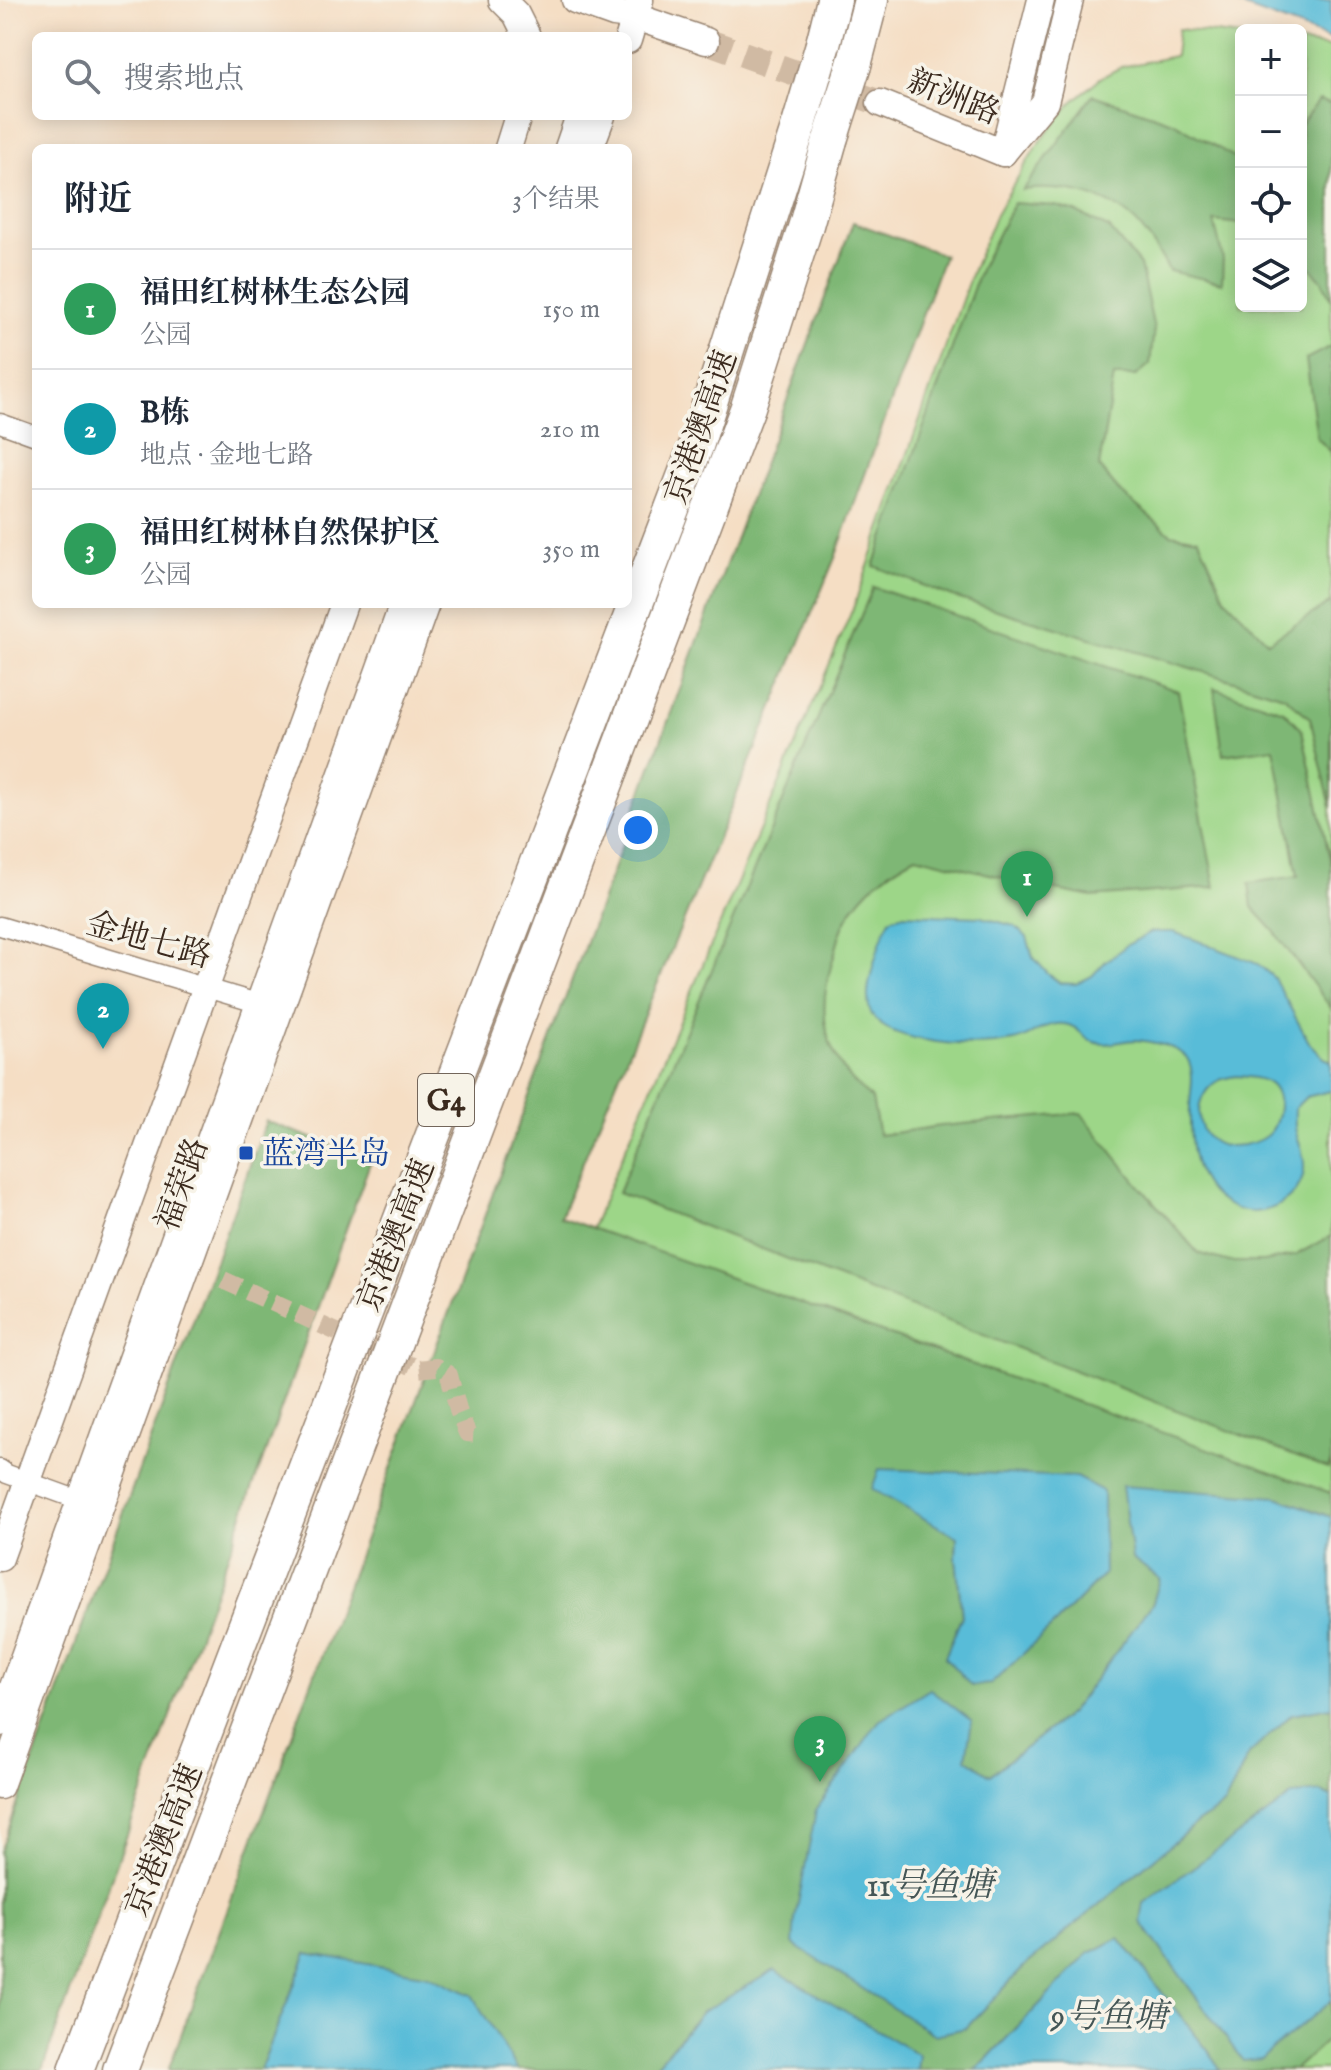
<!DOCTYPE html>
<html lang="zh">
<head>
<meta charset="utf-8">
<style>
	:root { --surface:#fff; --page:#f6f6f7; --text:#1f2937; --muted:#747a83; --line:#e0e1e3; --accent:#d1495b }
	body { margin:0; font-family:"IM FELL English","Noto Serif SC",serif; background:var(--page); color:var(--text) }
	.controls { position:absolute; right:24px; top:24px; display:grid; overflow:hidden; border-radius:12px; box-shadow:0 4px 20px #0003 }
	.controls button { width:72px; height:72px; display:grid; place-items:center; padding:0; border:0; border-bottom:2px solid var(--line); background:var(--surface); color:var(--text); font:40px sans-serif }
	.you { position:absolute; left:638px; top:830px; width:28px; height:28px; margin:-20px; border:6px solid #fff; border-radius:50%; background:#1a73e8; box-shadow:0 0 0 12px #1a73e833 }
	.badge { display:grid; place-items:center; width:52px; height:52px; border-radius:50%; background:var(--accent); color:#fff; font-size:26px; font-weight:700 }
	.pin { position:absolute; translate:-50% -66px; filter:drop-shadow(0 2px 4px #0008) }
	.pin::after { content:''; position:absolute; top:42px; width:28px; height:24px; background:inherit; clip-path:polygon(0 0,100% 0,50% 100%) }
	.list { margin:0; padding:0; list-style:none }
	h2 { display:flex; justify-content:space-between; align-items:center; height:104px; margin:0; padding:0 32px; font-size:34px }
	h2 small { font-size:26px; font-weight:400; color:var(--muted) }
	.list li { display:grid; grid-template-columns:52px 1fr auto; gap:24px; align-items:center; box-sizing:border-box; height:120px; padding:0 32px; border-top:2px solid var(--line) }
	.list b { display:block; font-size:30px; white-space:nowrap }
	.list p { margin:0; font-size:26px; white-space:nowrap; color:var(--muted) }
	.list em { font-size:26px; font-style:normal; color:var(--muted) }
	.icon { flex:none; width:44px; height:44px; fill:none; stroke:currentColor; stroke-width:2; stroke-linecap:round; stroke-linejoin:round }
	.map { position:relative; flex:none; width:1331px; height:2070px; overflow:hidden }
	.search { position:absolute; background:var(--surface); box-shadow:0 4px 20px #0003; left:32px; top:32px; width:600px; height:88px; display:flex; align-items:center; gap:20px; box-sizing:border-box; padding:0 28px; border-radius:12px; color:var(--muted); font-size:30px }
	.panel { position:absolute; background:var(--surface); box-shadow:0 4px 20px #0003; left:32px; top:144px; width:600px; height:464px; border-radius:12px }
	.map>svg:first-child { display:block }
	.green { fill:#9dd688; stroke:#6c8053; stroke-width:2 }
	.forest { fill:#7eb774; stroke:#5c7049; stroke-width:2; fill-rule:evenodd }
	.water { fill:#59bcd8; stroke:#4a737b; stroke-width:2; fill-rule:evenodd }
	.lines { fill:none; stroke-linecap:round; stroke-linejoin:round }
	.street-tunnel { stroke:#d0baa3; stroke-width:18; stroke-dasharray:18 9; stroke-linecap:butt }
	.secondary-tunnel { stroke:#d0baa3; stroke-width:26; stroke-dasharray:26 13; stroke-linecap:butt }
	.street-casing { stroke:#988471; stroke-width:21 }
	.secondary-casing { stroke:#988471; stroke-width:29 }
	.highway-casing { stroke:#988471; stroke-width:37 }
	.street { stroke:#fff; stroke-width:18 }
	.secondary { stroke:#fff; stroke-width:26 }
	.highway { stroke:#fff; stroke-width:34 }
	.highway-bridge-casing { stroke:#988471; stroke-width:37; stroke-linecap:butt }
	.highway-bridge { stroke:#fff; stroke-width:34 }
	.transit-dot { fill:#1a4fb4; stroke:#f7f3e8; stroke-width:3 }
	.labels { text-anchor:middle; stroke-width:7; stroke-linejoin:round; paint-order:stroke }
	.shield { fill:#f7f3e8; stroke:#73665b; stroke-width:2 }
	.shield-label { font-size:30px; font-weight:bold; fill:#3b2a1e }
	.street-label { font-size:32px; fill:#3b2a1e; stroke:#f7f3e8 }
	.transit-label { font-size:32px; fill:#164399; stroke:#f7f3e8; text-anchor:start }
	.water-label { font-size:34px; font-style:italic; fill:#445656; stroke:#f7f3e8 }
</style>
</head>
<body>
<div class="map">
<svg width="1331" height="2070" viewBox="0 0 1331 2070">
	<rect width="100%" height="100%" fill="#f7f3e8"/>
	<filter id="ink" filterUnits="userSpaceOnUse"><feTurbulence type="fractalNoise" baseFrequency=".0125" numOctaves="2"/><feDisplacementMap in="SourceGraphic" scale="16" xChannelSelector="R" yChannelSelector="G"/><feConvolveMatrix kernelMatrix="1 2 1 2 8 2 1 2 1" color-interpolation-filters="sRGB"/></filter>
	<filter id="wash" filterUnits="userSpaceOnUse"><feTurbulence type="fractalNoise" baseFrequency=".006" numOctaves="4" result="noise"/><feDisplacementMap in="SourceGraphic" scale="32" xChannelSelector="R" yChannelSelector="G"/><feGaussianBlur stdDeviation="1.8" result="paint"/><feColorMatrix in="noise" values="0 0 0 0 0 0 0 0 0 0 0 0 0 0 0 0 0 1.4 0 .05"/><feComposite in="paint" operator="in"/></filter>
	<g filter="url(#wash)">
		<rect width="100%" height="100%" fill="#f5dec4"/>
		<path class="green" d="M1178 29 1241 36V306H1301V43L1331 47V2070H180L592 1228 854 606 973 269 996 214 1036 147 1071 103 1100 78 1121 67 1175 56Z"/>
		<g class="forest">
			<path d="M1093 95 1173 122 1241 161V224L1214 221 1223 259 1222 283 1169 271C1162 258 1155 245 1146 234 1119 196 1066 185 1023 190Z"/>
			<path d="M1319 100 1331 104V300L1323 282 1301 256V124Z"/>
			<path d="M1014 203 1056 206 1076 212 1110 229 1140 265 1154 329 1150 364 1136 376H1114L1099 467 1120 492 1171 534 1199 539 1225 598 1268 642 1331 602V807L1310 718 1284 696 953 597 874 566 981 267Z"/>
			<path d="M853 222 944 255 835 558 560 1217 1331 1493V1517L1277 1497 1160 1579 1153 1603 1070 1713 990 1775 965 1758 930 1689 966 2028 1026 1965 1198 1822 1224 1805 1249 1754 1292 1714 1331 1707V1797L1321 1792 1325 2006 1331 2001V2036L1294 2070H1220L1216 2061 1119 1938 1088 1954 976 2070H917L918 2055 702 2012 652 2070H518L471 1995 307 1953 260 2070H168ZM957 1537 1104 1574 1057 1622 990 1684 945 1657 962 1616 956 1558Z"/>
			<path d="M1331 346V452L1317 438 1306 359Z"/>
			<path d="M873 587 1178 691 1215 887 1092 897 1046 888 916 856C885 872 857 894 843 927 838 939 836 951 832 963 815 1017 826 1063 872 1099L879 1135 941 1126 1081 1113 1137 1183 1198 1253 1230 1262H1264L1296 1255 1331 1236V1462L1328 1469 618 1193Z"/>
			<path d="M1214 688 1284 711 1302 730 1331 864V1008L1273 930 1252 907 1249 883 1298 876 1274 748 1223 755Z"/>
			<path d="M266 1121 371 1160 42 2070H0V1852Z"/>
		</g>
		<g class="water">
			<path d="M1226 0H1331V39Z"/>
			<path d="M903 914 981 917 1014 926 1027 937 1033 957 1047 973 1060 983 1076 984 1092 976 1105 962 1127 945 1151 932H1173L1193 939 1258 964 1274 978 1310 1044 1324 1058 1331 1061V1091L1306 1097 1295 1108C1295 1116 1294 1125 1296 1132 1299 1145 1305 1154 1304 1168 1303 1193 1278 1211 1254 1212 1244 1212 1235 1209 1226 1204 1192 1186 1189 1140 1190 1106 1190 1091 1196 1073 1187 1058 1185 1055 1177 1050 1172 1048 1162 1044 1147 1041 1136 1040 1123 1040 1108 1047 1094 1042 1082 1037 1077 1025 1064 1024 1046 1022 1034 1035 1018 1040 1011 1042 1002 1043 994 1044 965 1046 882 1043 870 1011 865 995 870 978 874 963 879 947 882 932 891 918ZM1236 1076C1260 1077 1279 1080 1279 1108 1278 1115 1276 1125 1271 1131 1265 1139 1254 1143 1244 1145 1234 1146 1223 1148 1214 1142 1191 1128 1196 1092 1218 1081 1223 1078 1230 1077 1236 1076Z"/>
			<path d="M879 1469 1076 1477 1103 1491 1104 1574 1057 1622 991 1684 971 1686 945 1657 962 1616 956 1558 957 1537 872 1489Z"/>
			<path d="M1122 1486 1277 1497 1331 1517V1707L1292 1714 1249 1754 1224 1805 1198 1822 1026 1965 966 2028 935 2035 793 1944 795 1919 816 1810 879 1721 930 1689 972 1721 966 1758 990 1775 1070 1713 1153 1603 1160 1579 1132 1558Z"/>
			<path d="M1321 1792 1331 1797V2001L1261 2059 1243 2061 1141 1922 1144 1903 1293 1795Z"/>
			<path d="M1119 1938 1216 2061 1220 2070H976L1088 1954Z"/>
			<path d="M307 1953 428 1975 472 1995 518 2070H260Z"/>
			<path d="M775 1970 919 2055 917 2070H652L702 2012Z"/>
		</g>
	</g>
	<g filter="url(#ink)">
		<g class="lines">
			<path class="street-tunnel" d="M223 1280 418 1369 436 1367 449 1375 459 1413 467 1433 480 1434"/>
			<path class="secondary-tunnel" d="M706 41 880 103"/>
			<defs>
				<g id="street">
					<path d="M0 423 36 436"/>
					<path d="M0 926 270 1007"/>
					<path d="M0 1469 7 1474 90 1504"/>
				</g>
				<g id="secondary">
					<path d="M502 0 516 14 527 36"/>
					<path d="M575 0 614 14 636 17 706 41"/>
					<path d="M628 40 640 0"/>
					<path d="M880 103 1003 153"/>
					<path d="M1005 145 1041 0"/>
					<path d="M508 148 518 116"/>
					<path d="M568 148 579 116"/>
					<path d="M590 148 602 116"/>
					<path d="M1003 153 1045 102 1070 0"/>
					<path d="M0 1558 344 604"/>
					<path d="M0 1723 403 604"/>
					<path d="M0 1786 426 604"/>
				</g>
				<g id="highway">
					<path d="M823 44 834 0"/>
					<path d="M854 65 871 0"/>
					<path d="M76 2070 696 446 799 125"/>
					<path d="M120 2070 748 407 806 225 830 140"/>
				</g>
			</defs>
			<use href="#street" class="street-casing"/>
			<use href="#secondary" class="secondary-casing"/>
			<use href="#highway" class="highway-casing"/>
			<use href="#street" class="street"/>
			<use href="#secondary" class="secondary"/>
			<use href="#highway" class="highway"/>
			<defs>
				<g id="highway-bridge">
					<path d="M799 125 823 44"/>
					<path d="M830 140 854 65"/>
				</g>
			</defs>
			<use href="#highway-bridge" class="highway-bridge-casing"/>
			<use href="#highway-bridge" class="highway-bridge"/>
		</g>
	</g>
	<rect class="transit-dot" x="238" y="1145" width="16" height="16" rx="4"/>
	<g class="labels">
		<rect class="shield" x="418" y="1074" width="56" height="52" rx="6"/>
		<g class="shield-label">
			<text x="446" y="1110">G4</text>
		</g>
		<g class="street-label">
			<text transform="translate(954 96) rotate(22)" y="11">新洲路</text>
			<text transform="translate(700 427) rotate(-71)" y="11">京港澳高速</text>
			<text transform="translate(149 939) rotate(16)" y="11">金地七路</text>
			<text transform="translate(181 1184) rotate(-70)" y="11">福荣路</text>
			<text transform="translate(395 1235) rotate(-69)" y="11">京港澳高速</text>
			<text transform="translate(163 1840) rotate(-69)" y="11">京港澳高速</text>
		</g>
		<g class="transit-label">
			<text x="262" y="1164">蓝湾半岛</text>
		</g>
		<g class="water-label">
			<text x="930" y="1896">11号鱼塘</text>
			<text x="1109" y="2027">9号鱼塘</text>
		</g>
	</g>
</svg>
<div class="controls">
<button>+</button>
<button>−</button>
<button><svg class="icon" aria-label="locate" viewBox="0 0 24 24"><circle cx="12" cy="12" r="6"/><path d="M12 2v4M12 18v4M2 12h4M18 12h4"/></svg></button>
<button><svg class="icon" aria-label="layers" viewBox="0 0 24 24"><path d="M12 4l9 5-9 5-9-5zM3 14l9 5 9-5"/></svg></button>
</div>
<div class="you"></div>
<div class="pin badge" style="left:1027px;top:917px;background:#2e9e5b">1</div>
<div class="pin badge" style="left:103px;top:1049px;background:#0f9aa8">2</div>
<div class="pin badge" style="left:820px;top:1782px;background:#2e9e5b">3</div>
<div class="search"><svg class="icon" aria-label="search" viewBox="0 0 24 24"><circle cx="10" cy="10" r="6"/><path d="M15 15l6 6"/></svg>搜索地点</div>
<section class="panel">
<h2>附近<small>3个结果</small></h2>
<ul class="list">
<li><span class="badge" style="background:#2e9e5b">1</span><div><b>福田红树林生态公园</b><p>公园</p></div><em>150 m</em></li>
<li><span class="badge" style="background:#0f9aa8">2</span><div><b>B栋</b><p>地点 · 金地七路</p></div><em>210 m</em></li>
<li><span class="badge" style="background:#2e9e5b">3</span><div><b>福田红树林自然保护区</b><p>公园</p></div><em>350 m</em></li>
</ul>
</section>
</div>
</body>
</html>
